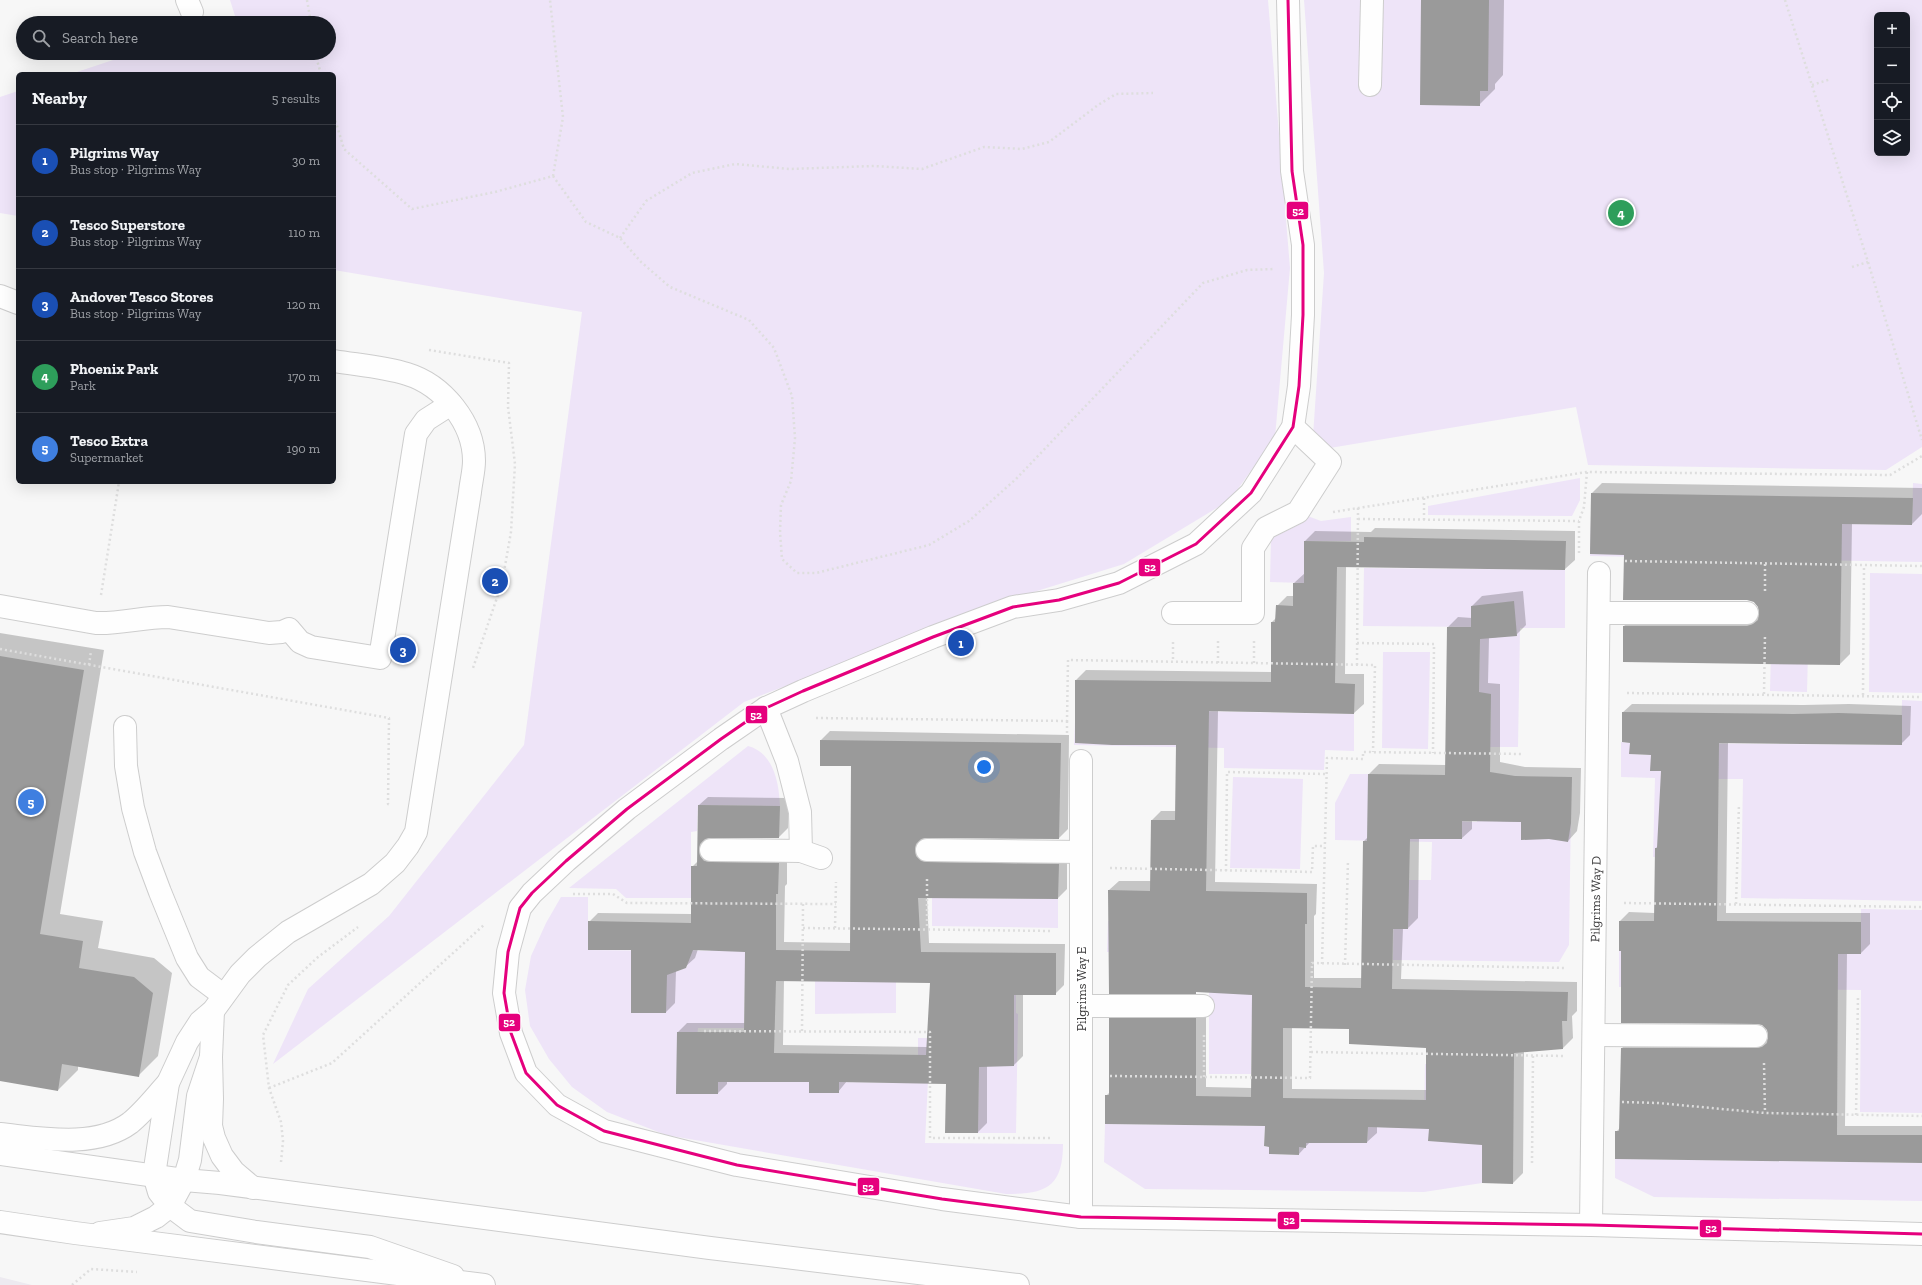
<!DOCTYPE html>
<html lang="en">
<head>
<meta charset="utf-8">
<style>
	:root { --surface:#171b24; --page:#20242c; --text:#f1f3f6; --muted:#9ea1a6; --line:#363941; --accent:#8c9099 }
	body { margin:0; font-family:"Zilla Slab",serif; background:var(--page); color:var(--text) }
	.controls { position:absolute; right:12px; top:12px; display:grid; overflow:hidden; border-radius:6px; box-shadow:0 4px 16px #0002 }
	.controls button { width:36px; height:36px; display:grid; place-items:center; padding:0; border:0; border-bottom:1px solid var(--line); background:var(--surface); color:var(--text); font:20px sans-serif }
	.you { position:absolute; left:984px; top:767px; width:14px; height:14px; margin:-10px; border:3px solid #fff; border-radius:50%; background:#1a73e8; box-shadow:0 0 0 6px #1a73e833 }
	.badge { display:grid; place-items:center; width:26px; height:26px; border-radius:50%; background:var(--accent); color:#fff; font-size:13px; font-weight:700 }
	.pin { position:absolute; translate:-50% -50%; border:2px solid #fff; box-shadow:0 1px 4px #0006 }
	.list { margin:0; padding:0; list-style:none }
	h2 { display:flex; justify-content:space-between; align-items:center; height:52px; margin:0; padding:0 16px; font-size:17px }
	h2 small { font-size:13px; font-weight:400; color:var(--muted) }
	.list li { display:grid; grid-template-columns:26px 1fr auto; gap:12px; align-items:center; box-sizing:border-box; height:72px; padding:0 16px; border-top:1px solid var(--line) }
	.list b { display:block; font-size:15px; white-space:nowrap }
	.list p { margin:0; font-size:13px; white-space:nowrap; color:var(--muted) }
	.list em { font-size:13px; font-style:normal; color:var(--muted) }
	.icon { flex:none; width:22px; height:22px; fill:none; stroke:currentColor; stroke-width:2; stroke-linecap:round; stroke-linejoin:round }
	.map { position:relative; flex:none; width:1922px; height:1285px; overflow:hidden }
	.search { position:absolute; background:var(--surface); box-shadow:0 4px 16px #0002; left:16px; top:16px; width:320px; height:44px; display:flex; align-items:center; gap:10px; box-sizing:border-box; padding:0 14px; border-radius:22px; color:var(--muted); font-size:15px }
	.panel { position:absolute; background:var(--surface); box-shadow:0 4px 16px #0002; left:16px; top:72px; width:320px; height:412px; border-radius:6px }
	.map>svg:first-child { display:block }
	.built { fill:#edeaf0 }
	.green { fill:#eee4f8; fill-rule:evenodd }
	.shadow { fill:#0003; fill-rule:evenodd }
	.building { fill:#9a9a9a; fill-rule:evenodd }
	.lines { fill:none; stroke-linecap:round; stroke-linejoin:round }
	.minor-casing { stroke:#cdcdcd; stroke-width:24 }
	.major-casing { stroke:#cdcdcd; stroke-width:24 }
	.path { stroke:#dedede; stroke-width:2.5; stroke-dasharray:2 3; stroke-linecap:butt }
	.minor { stroke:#fefefe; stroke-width:22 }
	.major { stroke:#fefefe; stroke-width:22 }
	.bus-1-casing { stroke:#fff; stroke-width:6 }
	.bus-1 { stroke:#e5007d; stroke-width:3 }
	.labels { text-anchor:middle; stroke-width:4; stroke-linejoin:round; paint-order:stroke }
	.street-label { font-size:13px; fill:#3c3b3c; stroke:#fff }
	.line-badge { stroke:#fff; stroke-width:1.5 }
	.badge-label { font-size:11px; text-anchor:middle; font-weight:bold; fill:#fff }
</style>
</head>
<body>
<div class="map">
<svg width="1922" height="1285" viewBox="0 0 1922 1285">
	<rect width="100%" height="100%" fill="#f7f7f7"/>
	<path class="built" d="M0 1277 32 1285H0Z"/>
	<g class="green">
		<path d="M230 0H1268L1290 268 1275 437 1230 500 1124 564 1024 595 744 702 273 1064 308 989 389 916 524 745 582 312 334 270V74H71L134 53H329V23H224L236 19Z"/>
		<path d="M1304 0H1922V447L1886 470 1588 465 1576 407 1312 451 1324 273ZM1877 15H1907V153H1877Z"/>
		<path d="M18 91V216L0 213V97Z"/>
		<path d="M1580 478V500L1572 516 1428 515V506Z"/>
		<path d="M1913 483 1922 484V562L1590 556 1591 520 1912 525Z"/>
		<path d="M1305 515 1321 521 1351 517V541H1304V583L1270 582 1271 536Z"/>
		<path d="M1364 568 1565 570V628H1520L1518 747H1490L1491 710 1479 706 1480 627 1363 626Z"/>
		<path d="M1870 573 1922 574V693L1869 692Z"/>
		<path d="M1772 610 1808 653 1807 692 1770 691Z"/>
		<path d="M1383 652H1430L1428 749 1382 748Z"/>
		<path d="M1902 700 1922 701V901L1741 898 1743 779H1703L1677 857H1653L1655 778 1621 777V742L1630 743V754L1649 755 1650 743 1901 745Z"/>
		<path d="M1194 711 1354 714V751L1325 750 1324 770 1224 768V748L1074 745 1075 722H1093Z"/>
		<path d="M748 746C774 753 779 783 780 806L698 805 697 831 691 832V898H626L616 889 569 888Z"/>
		<path d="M1350 774H1368V804L1452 821 1477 822 1478 806 1571 807 1569 945 1559 962 1393 960 1394 880H1431L1432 842 1335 840V803Z"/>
		<path d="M1233 777 1303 779 1300 869 1230 868Z"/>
		<path d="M561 897H588V950L670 951 678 971 687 967 688 950 710 951 746 908 744 1028H698L696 1052 695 1032H677V1094H718V1081L809 1082V1093H838L839 1082 918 1083V1038H930L925 1143 1063 1144C1063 1188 1045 1194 1006 1194L666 1135 607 1112 572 1087 549 1059 530 1026 525 990 531 956 546 923Z"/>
		<path d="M932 898 1058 899V928L932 926Z"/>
		<path d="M1861 909 1922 910V1113L1860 1112 1861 990 1619 987V951L1861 954Z"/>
		<path d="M1108 921H1147L1253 953 1251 1074H1209V953L1107 952Z"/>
		<path d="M815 981 896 982V1013L815 1014Z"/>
		<path d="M1016 983V1013L1018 1014 1016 1133H978L979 1014Z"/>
		<path d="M1425 1064H1483L1482 1183 1424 1192 1145 1189 1104 1162 1105 1124 1265 1126 1264 1146 1269 1147V1154L1299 1155V1147L1306 1148V1127H1344V1143H1367L1368 1127 1424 1128Z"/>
		<path d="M1615 1159 1922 1163V1201L1654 1197 1615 1178Z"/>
	</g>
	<g class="shadow">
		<path d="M1422 0H1504L1503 75 1495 84V89L1479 105Z"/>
		<path d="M1602 483 1922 488V514L1912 524 1852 523 1850 654 1840 664 1624 661V626L1634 616 1760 615 1758 606 1753 601 1625 554 1591 553 1592 493Z"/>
		<path d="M1375 528 1575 531V560L1565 569 1346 566 1345 674H1364V704L1354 713 1218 711 1215 882 1317 884 1316 914 1314 916V978H1362L1364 841 1368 837 1369 774 1379 764 1446 765 1448 627 1458 617 1472 618V606L1482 596 1523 591 1526 625 1516 635 1489 638 1488 683 1500 684V762L1525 767 1581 768 1580 813 1577 831 1568 841 1522 822 1472 820V829L1462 838H1419L1418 918 1408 928H1403L1401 979 1577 982V1011L1572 1016 1573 1038 1563 1048 1524 1051 1523 1173 1513 1183 1483 1144 1430 1128 1377 1127V1133L1367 1142H1310L1299 1154 1270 1153 1266 1125 1106 1096 1110 1092V1019L1119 1009H1206V1087L1252 1088 1253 994 1197 991 1196 992H1110L1109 890 1119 881H1151L1152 820 1161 811H1176L1177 744 1076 680 1086 670 1272 672V622L1276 618 1277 606 1287 596H1294V583L1305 573V541L1315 531 1371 532ZM1292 1027 1350 1028 1427 1047V1090L1292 1089Z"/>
		<path d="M0 633 104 650 60 914 103 921 98 948 154 958 172 973 158 1056 138 1076 78 1066V1070L58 1090 0 1080Z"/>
		<path d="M1632 704 1803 705 1849 704 1911 706 1910 735 1901 744 1728 742 1726 913H1870V944L1861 953H1847L1845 1126H1922V1162L1616 1132 1620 1128 1622 1048 1631 1039H1769L1768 1029 1763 1025 1622 950 1620 921 1629 912 1655 913 1656 848 1658 846 1662 770 1652 754 1631 742 1622 713Z"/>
		<path d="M830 731 1069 735 1068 829 1059 838 924 837 923 840 925 847 1067 856V889L1058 898 927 897 929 943 1065 944 1064 985 1055 994H1023V1056L1014 1065 987 1066V1123L978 1132 947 1083 847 1081 838 1092 810 1081H727V1084L718 1093 678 1032 687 1023H745L746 951 698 949 695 958 685 967 676 971 675 1003 666 1012 632 949 589 922 598 913 692 914V867L698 861 699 805 708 797 789 798 788 828 779 837H708L707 841 787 855V884L785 886 784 942 851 943 852 765 821 740ZM784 980 931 982 927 1047 783 1045Z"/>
	</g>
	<g class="building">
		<path d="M1421 0H1489L1488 91H1480V106L1420 105Z"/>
		<path d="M1591 493 1913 498 1912 525 1842 524 1840 665 1623 662V626H1747L1753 624 1758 620 1759 613 1758 607 1754 602 1747 600H1623L1624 555 1590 554Z"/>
		<path d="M1364 537 1566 541 1565 570 1337 567 1335 683 1355 684 1354 714 1209 711 1206 891 1307 893V924H1305V987L1361 988 1363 841H1367L1368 774 1445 775 1447 627H1471V606L1514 601 1517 636 1480 639 1479 692 1491 694 1490 772 1515 776 1572 777 1571 823 1568 842 1549 839 1521 840V822L1462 821V839H1410L1408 929H1393L1392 989 1568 992 1567 1021H1562L1563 1049 1514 1053 1513 1184 1482 1183V1145L1428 1141 1429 1129 1368 1127 1367 1143H1306V1148L1299 1147V1155L1269 1154V1147L1264 1146 1265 1126 1105 1124V1095H1109V1018H1196V1096L1251 1097 1252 995 1196 992V994H1109L1108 890 1150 891 1151 820H1175L1176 745H1112L1075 743V680L1271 682V622H1275L1276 605 1293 606V583H1304V541L1364 542ZM1283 1028 1349 1029V1044L1426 1048V1100L1283 1098Z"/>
		<path d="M0 656 84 670 40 934 83 941 79 968 134 977 153 993 139 1077 62 1064 58 1091 0 1081Z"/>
		<path d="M1622 712 1793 714 1839 713 1902 715V745L1719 743 1717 921 1861 922V954H1838L1837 1135H1922V1163L1615 1159V1131H1619L1621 1048H1756L1762 1047 1767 1043 1768 1036 1767 1030 1762 1025 1756 1024 1621 1023V951H1619V921H1654L1655 848H1657L1661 771H1650L1651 755 1629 754 1630 743 1622 742Z"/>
		<path d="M820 740 1061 743 1059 839 927 838 921 839 916 844 915 849 916 856 921 861 927 862 1059 864 1058 899 918 898 921 952 1056 953V995H1014V1066L979 1067 978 1133H945L946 1084 839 1082V1093H809V1082H718V1094H676L677 1032H744L745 952 693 950 686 968 667 975 666 1013H631V950H588V921L691 923V866H697L698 805 780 806 779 838H711L705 839 700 844 699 850 700 856 704 861 711 862 779 863 778 894H776V950L850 951 851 766H820ZM776 981 930 983 926 1055 774 1053Z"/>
	</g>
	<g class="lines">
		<defs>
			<g id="minor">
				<path d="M187 0 192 12"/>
				<path d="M1288 0 1292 171 1303 245V315L1299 386 1293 427 1251 493 1196 544 1119 583 1059 600 1013 607 933 637 803 691 766 708 721 739 627 809 566 861 532 893 520 908 508 952 504 993 511 1033 526 1073 557 1105 604 1131 737 1165 942 1199 1081 1217 1591 1225 1922 1234"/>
				<path d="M1370 85 1372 0"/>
				<path d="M0 296 18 303"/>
				<path d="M334 361C358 365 384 367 407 374 443 385 474 423 474 461 474 471 471 482 470 492L416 832 408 846 395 863 371 884 288 932 257 957 240 974 213 1011 200 1022 187 1042 168 1083 154 1175 159 1192 170 1206 190 1221 256 1232 370 1247 453 1276"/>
				<path d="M0 606 96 623C120 624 143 617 168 617L269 633 282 632 289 629 300 642 311 647 380 658 416 434 426 420 451 404"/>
				<path d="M1173 613H1253V548L1266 528 1298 512 1330 462 1293 427"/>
				<path d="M1599 613H1747"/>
				<path d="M766 708 787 761 800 812 801 851"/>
				<path d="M125 727 126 766 133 808 145 852 160 892 187 958 199 977 223 995"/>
				<path d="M1081 761V1217"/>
				<path d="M711 850 801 851 821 858"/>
				<path d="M927 850 1081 852"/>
				<path d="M1081 1006H1203"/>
				<path d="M213 1011 211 1057 212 1099 211 1126 214 1138 222 1156 234 1172 253 1188"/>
				<path d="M1594 1035 1756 1036"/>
				<path d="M0 1134C40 1138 95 1149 130 1123 144 1112 156 1096 168 1083"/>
				<path d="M1591 1225 1599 573"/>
				<path d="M100 1233 134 1228 156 1217 170 1206 184 1180 190 1160 198 1096 211 1057"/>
			</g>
			<g id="major">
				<path d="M0 1154 184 1180 220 1183 710 1248 1018 1285"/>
				<path d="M0 1222 75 1233 484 1285"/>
			</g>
		</defs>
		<use href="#minor" class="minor-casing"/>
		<use href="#major" class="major-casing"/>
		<g class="path">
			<path d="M307 0 311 23"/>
			<path d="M1785 0 1868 262 1922 440"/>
			<path d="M315 53 321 74"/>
			<path d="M1812 85 1831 79"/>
			<path d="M334 116 344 149 412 209 495 192 553 176 563 117 550 0"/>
			<path d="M553 176 586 222 620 238 641 262 670 287 749 320 774 348 792 396 795 438 791 481 781 505 780 532 782 559 797 573H816L929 545 969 521 1016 479 1203 283 1247 270 1274 269"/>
			<path d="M620 238 646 201 692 173 735 164 790 169 874 166 922 169 984 147 1022 149 1049 142 1098 105 1116 94 1153 93"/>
			<path d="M1852 267 1868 262"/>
			<path d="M429 350 509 363 508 407 515 464 511 532 502 583 473 668"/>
			<path d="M1424 498V520"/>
			<path d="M1333 512 1587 472 1890 475 1922 456"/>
			<path d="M1358 519 1579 521"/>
			<path d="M1579 553V521L1584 507 1587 472"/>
			<path d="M1625 561 1922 566"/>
			<path d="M1765 591V564"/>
			<path d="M101 595 119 482"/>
			<path d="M1218 641V663"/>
			<path d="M1254 641V663"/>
			<path d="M1173 642V661"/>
			<path d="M1357 643 1434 644 1433 753"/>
			<path d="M0 649 389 718 388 804 391 805"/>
			<path d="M89 665 91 651"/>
			<path d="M1357 665 1358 508"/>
			<path d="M1627 693 1922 697"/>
			<path d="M1764 694 1765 634"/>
			<path d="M1863 695 1864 566"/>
			<path d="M816 718 1067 721 1068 660 1375 665 1373 752"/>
			<path d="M1067 721V736"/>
			<path d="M1110 868 1312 872 1313 846H1325"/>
			<path d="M1226 871 1227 772 1326 774"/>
			<path d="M927 879V929"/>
			<path d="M573 894H613L627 903 836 904"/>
			<path d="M1624 903 1922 907"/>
			<path d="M1736 904 1739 804"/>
			<path d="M803 928 1053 931"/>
			<path d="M835 928 836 882"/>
			<path d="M1322 964 1327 758 1363 759V752L1521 754"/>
			<path d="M1345 965 1348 860"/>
			<path d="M704 1031 930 1032V1138H1053"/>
			<path d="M802 1031 803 904"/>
			<path d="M1204 1035V1077"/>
			<path d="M1311 1052 1564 1056"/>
			<path d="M1764 1063 1765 1113"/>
			<path d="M1110 1076 1310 1078 1312 963 1566 968"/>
			<path d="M269 1088 332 1063 485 924"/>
			<path d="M1622 1102 1658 1103 1765 1113 1922 1116"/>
			<path d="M1856 1115 1858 996"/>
			<path d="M281 1162 283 1141 281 1122 269 1088 263 1035 288 985 318 957 358 927"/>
			<path d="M1532 1163 1533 1056"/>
			<path d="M72 1285 91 1269 137 1272"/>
		</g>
		<use href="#minor" class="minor"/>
		<use href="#major" class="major"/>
		<defs>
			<path id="bus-1" d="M1288 0 1292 171 1303 245V315L1299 386 1293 427 1251 493 1196 544 1119 583 1059 600 1013 607 933 637 803 691 766 708 721 739 627 809 566 861 532 893 520 908 508 952 504 993 511 1033 526 1073 557 1105 604 1131 737 1165 942 1199 1081 1217 1591 1225 1922 1234"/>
		</defs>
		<use href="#bus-1" class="bus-1-casing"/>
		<use href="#bus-1" class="bus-1"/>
	</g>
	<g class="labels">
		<g class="street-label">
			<text transform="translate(1595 899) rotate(-89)" y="5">Pilgrims Way D</text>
			<text transform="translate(1081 989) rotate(-90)" y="5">Pilgrims Way E</text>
		</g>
	</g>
	<g class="line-badge">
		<rect x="1286" y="201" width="23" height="19" rx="4" fill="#e5007d"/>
		<rect x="1138" y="558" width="23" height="19" rx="4" fill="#e5007d"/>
		<rect x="745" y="705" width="23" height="19" rx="4" fill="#e5007d"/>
		<rect x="498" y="1013" width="23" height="19" rx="4" fill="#e5007d"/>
		<rect x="857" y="1177" width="23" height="19" rx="4" fill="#e5007d"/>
		<rect x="1277" y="1211" width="23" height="19" rx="4" fill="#e5007d"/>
		<rect x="1699" y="1219" width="23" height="19" rx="4" fill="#e5007d"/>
	</g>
	<g class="badge-label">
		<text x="1298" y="215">52</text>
		<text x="1150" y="571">52</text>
		<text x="756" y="719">52</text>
		<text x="509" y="1026">52</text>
		<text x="868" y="1191">52</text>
		<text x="1289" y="1224">52</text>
		<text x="1711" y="1232">52</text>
	</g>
</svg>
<div class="controls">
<button>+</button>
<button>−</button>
<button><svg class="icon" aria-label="locate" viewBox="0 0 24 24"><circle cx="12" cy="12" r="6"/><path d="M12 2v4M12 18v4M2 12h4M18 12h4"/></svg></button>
<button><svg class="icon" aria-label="layers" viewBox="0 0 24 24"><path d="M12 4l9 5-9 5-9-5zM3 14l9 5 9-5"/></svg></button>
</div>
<div class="you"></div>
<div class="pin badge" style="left:961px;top:643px;background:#1a4fb4">1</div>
<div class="pin badge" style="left:495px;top:581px;background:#1a4fb4">2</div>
<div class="pin badge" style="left:403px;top:650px;background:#1a4fb4">3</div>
<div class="pin badge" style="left:1621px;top:213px;background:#2e9e5b">4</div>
<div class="pin badge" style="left:31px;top:802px;background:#3f7fe0">5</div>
<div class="search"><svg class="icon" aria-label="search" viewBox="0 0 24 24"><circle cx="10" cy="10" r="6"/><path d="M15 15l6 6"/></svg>Search here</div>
<section class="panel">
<h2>Nearby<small>5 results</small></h2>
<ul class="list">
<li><span class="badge" style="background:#1a4fb4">1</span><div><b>Pilgrims Way</b><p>Bus stop · Pilgrims Way</p></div><em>30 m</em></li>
<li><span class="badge" style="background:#1a4fb4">2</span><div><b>Tesco Superstore</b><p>Bus stop · Pilgrims Way</p></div><em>110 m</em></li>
<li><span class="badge" style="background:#1a4fb4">3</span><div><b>Andover Tesco Stores</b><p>Bus stop · Pilgrims Way</p></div><em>120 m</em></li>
<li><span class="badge" style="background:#2e9e5b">4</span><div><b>Phoenix Park</b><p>Park</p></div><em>170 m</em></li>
<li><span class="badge" style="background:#3f7fe0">5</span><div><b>Tesco Extra</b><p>Supermarket</p></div><em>190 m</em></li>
</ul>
</section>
</div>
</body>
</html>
